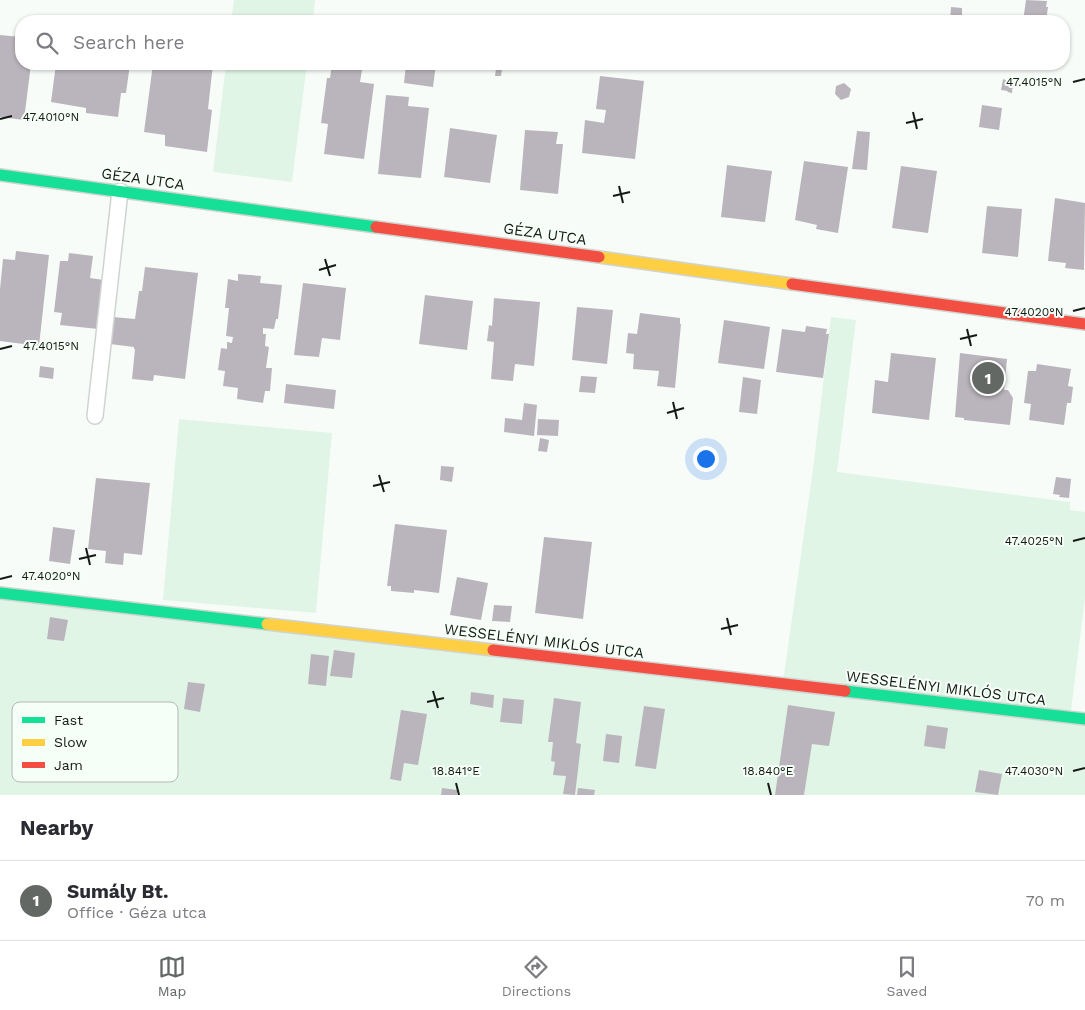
<!DOCTYPE html>
<html lang="en">
<head>
<meta charset="utf-8">
<style>
	:root { --surface:#fff; --page:#f7f7f7; --text:#2b2b33; --muted:#7c7c81; --line:#e1e1e2; --accent:#646865 }
	body { margin:0; font-family:"Work Sans",sans-serif; background:var(--page); color:var(--text) }
	.you { position:absolute; left:705px; top:458px; width:18px; height:18px; margin:-12px; border:4px solid #fff; border-radius:50%; background:#1a73e8; box-shadow:0 0 0 8px #1a73e833 }
	.badge { display:grid; place-items:center; width:32px; height:32px; border-radius:50%; background:var(--accent); color:#fff; font-size:16px; font-weight:700 }
	.pin { position:absolute; translate:-50% -50%; border:2px solid #fff; box-shadow:0 1px 5px #0006 }
	.list { margin:0; padding:0; list-style:none }
	h2 { display:flex; justify-content:space-between; align-items:center; height:65px; margin:0; padding:0 20px; font-size:21px }
	h2 small { font-size:16px; font-weight:400; color:var(--muted) }
	.list li { display:grid; grid-template-columns:32px 1fr auto; gap:15px; align-items:center; box-sizing:border-box; height:80px; padding:0 20px; border-top:1px solid var(--line) }
	.list b { display:block; font-size:19px; white-space:nowrap }
	.list p { margin:0; font-size:16px; white-space:nowrap; color:var(--muted) }
	.list em { font-size:16px; font-style:normal; color:var(--muted) }
	.icon { flex:none; width:28px; height:28px; fill:none; stroke:currentColor; stroke-width:2; stroke-linecap:round; stroke-linejoin:round }
	.map { position:relative; flex:none; width:1085px; height:795px; overflow:hidden }
	.search { position:absolute; background:var(--surface); box-shadow:0 1px 4px #0004; left:15px; right:15px; top:15px; height:55px; display:flex; align-items:center; gap:12px; box-sizing:border-box; padding:0 18px; border-radius:20px; color:var(--muted); font-size:19px }
	.sheet { height:145px; background:var(--surface) }
	nav { display:flex; justify-content:space-around; align-items:center; box-sizing:border-box; height:70px; border-top:1px solid var(--line); background:var(--surface); font-size:14px; color:var(--muted) }
	nav a { display:grid; justify-items:center; gap:2px }
	nav .on { color:var(--accent) }
	.map>svg:first-child { display:block }
	.green { fill:#e1f5e6 }
	.building { fill:#bab5bc }
	.lines { fill:none; stroke-linecap:round; stroke-linejoin:round }
	.lane-casing { stroke:#d0d4d1; stroke-width:18 }
	.fast-casing { stroke:#d0d4d1; stroke-width:14 }
	.slow-casing { stroke:#d0d4d1; stroke-width:14 }
	.jam-casing { stroke:#d0d4d1; stroke-width:14 }
	.lane { stroke:#fefffe; stroke-width:15 }
	.fast { stroke:#16e098; stroke-width:11 }
	.slow { stroke:#ffcf43; stroke-width:11 }
	.jam { stroke:#f24e42; stroke-width:11 }
	.ticks { fill:none; stroke:#141915; stroke-width:2 }
	.labels { text-anchor:middle; stroke-width:4; stroke-linejoin:round; paint-order:stroke }
	.street-label { font-size:15px; fill:#141915; stroke:#f6fef8 }
	.key { fill:#f6fef8; stroke:#b2b9b4; stroke-width:1 }
	.key-label { font-size:14px; fill:#141915 }
	.ticks-label { font-size:12px; text-anchor:middle; fill:#141915; stroke:#f6fef8; stroke-width:4; stroke-linejoin:round; paint-order:stroke }
</style>
</head>
<body>
<div class="map">
<svg width="1085" height="795" viewBox="0 0 1085 795">
	<rect width="100%" height="100%" fill="#f8fcf9"/>
	<g class="green">
		<path d="M234 0H315L313 21H231Z"/>
		<path d="M226 64H307L292 182 213 172Z"/>
		<path d="M831 317 856 320 837 472 1070 502V510L1085 512V598L1071 711 783 682 813 469Z"/>
		<path d="M179 419 332 433 316 613 163 600Z"/>
		<path d="M0 593 1085 719V795H0Z"/>
	</g>
	<g class="building">
		<path d="M1026 0 1047 1 1046 7H1048L1046 21H1023Z"/>
		<path d="M951 7 962 8V21H950Z"/>
		<path d="M0 35 21 37V64H31L24 120 0 117Z"/>
		<path d="M56 64H130L126 93H121L118 117 86 113V108L51 102Z"/>
		<path d="M153 64H213L208 109 212 110 207 152 165 146V135L144 132Z"/>
		<path d="M332 64H363L360 82 374 84 364 159 324 154 328 124 321 123 327 78H330Z"/>
		<path d="M406 64H436L433 87 404 83Z"/>
		<path d="M496 69H502L501 76H495Z"/>
		<path d="M600 76 644 81 635 159 582 153 585 120 604 123 606 110 596 109Z"/>
		<path d="M1003 79 1013 83 1012 93 1007 92 1008 91 1001 90Z"/>
		<path d="M844 83 851 89 849 97 841 100 835 94 836 86Z"/>
		<path d="M386 95 409 97 408 106 429 108 421 178 378 174Z"/>
		<path d="M982 105 1002 108 999 130 979 127Z"/>
		<path d="M450 128 497 135 490 183 444 177Z"/>
		<path d="M525 130 558 132 556 144H563L558 194 520 190Z"/>
		<path d="M857 131 870 132 867 170 852 169Z"/>
		<path d="M804 161 848 167 838 233 816 229 817 225 795 220Z"/>
		<path d="M727 165 772 171 765 222 721 217Z"/>
		<path d="M901 166 937 171 928 233 892 228Z"/>
		<path d="M1055 198 1085 203 1084 270 1065 268 1066 263 1048 261Z"/>
		<path d="M987 206 1022 209 1018 257 982 253Z"/>
		<path d="M16 251 49 255 39 346 0 341V289L3 259 15 260Z"/>
		<path d="M69 253 93 256 90 278 104 280 98 329 60 325 62 313 54 312 60 261H68Z"/>
		<path d="M145 267 198 273 185 379 154 375 153 381 132 379 135 349H134V347L110 344 113 317 135 319 139 291H142Z"/>
		<path d="M238 274 261 276 260 283 282 285 278 319H276L274 329 263 328V334H266L265 346 269 347 266 368H272L270 391H265L263 403 237 399 238 388 223 386 225 371 218 370 221 348 227 349V342L232 343 233 337 226 336 229 308H225L228 279 238 281Z"/>
		<path d="M303 283 346 288 340 340 322 338 319 357 294 355Z"/>
		<path d="M425 295 473 301 467 350 419 344Z"/>
		<path d="M494 298 540 302 534 366 515 364 513 381 491 379 494 342 487 341 489 325 492 326Z"/>
		<path d="M577 307 613 310 607 364 572 360Z"/>
		<path d="M640 313 680 318V324H681L675 388 657 386 659 371 633 369 634 354 626 353 628 333 637 334Z"/>
		<path d="M724 320 770 327 764 369 718 363Z"/>
		<path d="M806 326 827 329 826 334H829L823 378 776 372 782 329 805 332Z"/>
		<path d="M891 353 936 358 929 420 872 413 875 380 888 382Z"/>
		<path d="M960 353 1007 359 1004 390H1008L1013 398 1010 425 964 420V418L955 417Z"/>
		<path d="M1037 364 1071 369 1068 386 1073 387 1071 403H1067L1064 425 1029 420 1031 404 1024 403 1028 371H1036Z"/>
		<path d="M40 366 54 368 53 379 39 377Z"/>
		<path d="M581 376 597 377 595 393 579 392Z"/>
		<path d="M743 377 761 380 757 414 739 412Z"/>
		<path d="M286 384 336 390 334 409 284 403Z"/>
		<path d="M524 403 537 405 534 436 504 432 505 418 522 420Z"/>
		<path d="M538 419 559 420 558 436 537 435Z"/>
		<path d="M540 438 549 440 547 452 538 451Z"/>
		<path d="M441 466 454 467 452 482 440 480Z"/>
		<path d="M1056 477 1071 479 1069 498 1059 497 1060 495 1053 494Z"/>
		<path d="M96 478 150 483 142 555 124 553 123 565 105 563 106 551 88 549Z"/>
		<path d="M395 524 447 530 439 593 414 590V593L391 591V586H387Z"/>
		<path d="M53 527 75 530 70 564 49 561Z"/>
		<path d="M544 537 592 542 583 619 535 613Z"/>
		<path d="M457 577 488 583 481 620 450 615Z"/>
		<path d="M494 605 512 606 510 622 492 621Z"/>
		<path d="M50 617 68 620 64 641 47 639Z"/>
		<path d="M334 650 355 653 352 678 330 676Z"/>
		<path d="M311 654 329 656 326 686 308 684Z"/>
		<path d="M188 682 205 684 200 712 184 709Z"/>
		<path d="M471 692 494 695 493 708 470 704Z"/>
		<path d="M503 698 524 700 522 724 500 722Z"/>
		<path d="M554 698 581 702 576 743 581 744 575 795 563 794 566 776 553 775 555 762 551 761 553 742H548Z"/>
		<path d="M788 705 835 712 829 746 812 744 804 795H775Z"/>
		<path d="M644 706 665 709 656 769 635 766Z"/>
		<path d="M401 710 427 714 418 765 404 763 401 781 390 779Z"/>
		<path d="M927 725 948 728 945 749 924 746Z"/>
		<path d="M606 734 622 736 619 763 603 761Z"/>
		<path d="M979 770 1002 774 998 795 975 792Z"/>
		<path d="M442 788 457 790V795H441Z"/>
		<path d="M578 788 595 790 594 795H577Z"/>
	</g>
	<g class="lines">
		<defs>
			<path id="lane" d="M95 416 120 191"/>
			<g id="fast">
				<path d="M0 175 376 227"/>
				<path d="M0 593 267 624"/>
				<path d="M845 691 1085 719"/>
			</g>
			<g id="slow">
				<path d="M599 257 792 284"/>
				<path d="M267 624 493 650"/>
			</g>
			<g id="jam">
				<path d="M376 227 599 257"/>
				<path d="M792 284 1085 324"/>
				<path d="M493 650 845 691"/>
			</g>
		</defs>
		<use href="#lane" class="lane-casing"/>
		<use href="#fast" class="fast-casing"/>
		<use href="#slow" class="slow-casing"/>
		<use href="#jam" class="jam-casing"/>
		<use href="#lane" class="lane"/>
		<use href="#fast" class="fast"/>
		<use href="#slow" class="slow"/>
		<use href="#jam" class="jam"/>
	</g>
	<path class="ticks" d="M1073 82 1085 79M913 112 917 129M0 119 12 116M906 123 923 119M619 186 623 203M613 196 630 192M325 259 330 276M319 270 336 265M1073 311 1085 308M967 329 971 346M960 339 977 335M0 349 12 346M673 402 677 419M667 413 684 408M379 475 384 492M373 486 390 482M1073 541 1085 538M86 548 90 565M79 559 96 555M0 579 12 576M727 618 731 635M721 629 738 625M433 691 438 708M427 702 444 698M1073 771 1085 768M456 783 459 795M768 783 771 795"/>
	<g class="labels">
		<g class="street-label">
			<text transform="translate(143 179) rotate(8)" y="5">GÉZA UTCA</text>
			<text transform="translate(545 234) rotate(8)" y="5">GÉZA UTCA</text>
			<text transform="translate(544 641) rotate(7)" y="5">WESSELÉNYI MIKLÓS UTCA</text>
			<text transform="translate(946 688) rotate(7)" y="5">WESSELÉNYI MIKLÓS UTCA</text>
		</g>
	</g>
	<rect x="12" y="702" width="166" height="80" rx="8" class="key"/>
	<rect x="22" y="717" width="23" height="6" fill="#16e098"/>
	<rect x="22" y="739" width="23" height="7" fill="#ffcf43"/>
	<rect x="22" y="762" width="23" height="6" fill="#f24e42"/>
	<g class="key-label">
		<text x="54" y="725">Fast</text>
		<text x="54" y="747">Slow</text>
		<text x="54" y="770">Jam</text>
	</g>
	<g class="ticks-label">
		<text x="1034" y="86">47.4015°N</text>
		<text x="51" y="121">47.4010°N</text>
		<text x="1034" y="316">47.4020°N</text>
		<text x="51" y="350">47.4015°N</text>
		<text x="1034" y="545">47.4025°N</text>
		<text x="51" y="580">47.4020°N</text>
		<text x="456" y="775">18.841°E</text>
		<text x="768" y="775">18.840°E</text>
		<text x="1034" y="775">47.4030°N</text>
	</g>
</svg>
<div class="you"></div>
<div class="pin badge" style="left:988px;top:378px">1</div>
<div class="search"><svg class="icon" aria-label="search" viewBox="0 0 24 24"><circle cx="10" cy="10" r="6"/><path d="M15 15l6 6"/></svg>Search here</div>
</div>
<section class="sheet">
<h2>Nearby<small></small></h2>
<ul class="list">
<li><span class="badge">1</span><div><b>Sumály Bt.</b><p>Office · Géza utca</p></div><em>70 m</em></li>
</ul>
</section>
<nav>
<a class="on"><svg class="icon" aria-label="map" viewBox="0 0 24 24"><path d="M3 6l6-2 6 2 6-2v14l-6 2-6-2-6 2zM9 4v14M15 6v14"/></svg>Map</a>
<a><svg class="icon" aria-label="directions" viewBox="0 0 24 24"><path d="M12 3l9 9-9 9-9-9zM9 14v-3h6M13 9l2 2-2 2"/></svg>Directions</a>
<a><svg class="icon" aria-label="saved" viewBox="0 0 24 24"><path d="M7 4h10v16l-5-4-5 4z"/></svg>Saved</a>
</nav>
</body>
</html>
